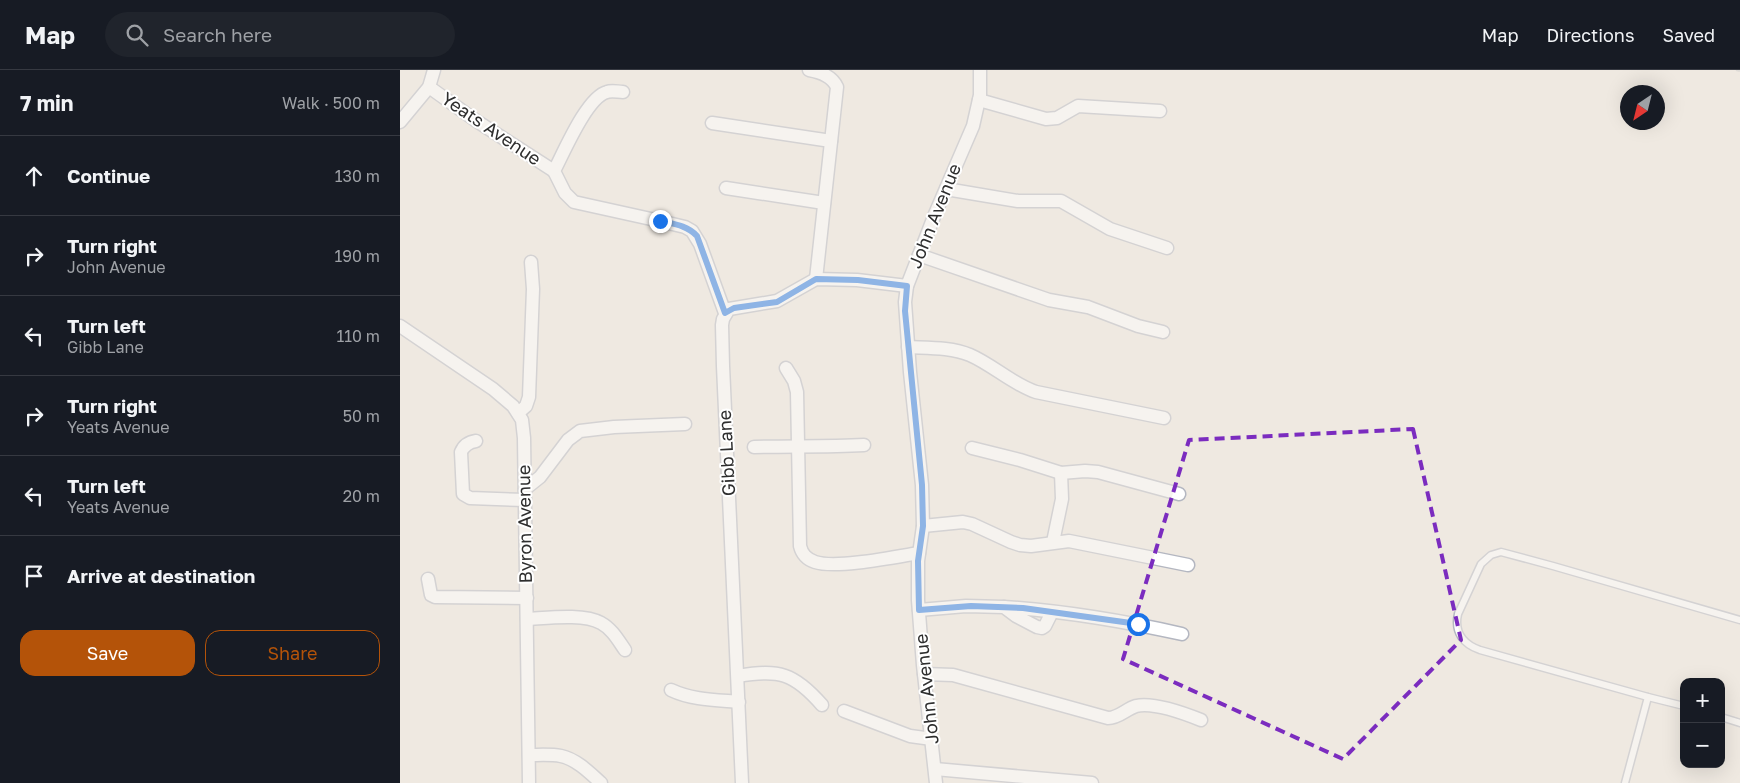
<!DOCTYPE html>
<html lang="en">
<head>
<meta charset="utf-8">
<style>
	:root { --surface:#171b24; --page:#20242c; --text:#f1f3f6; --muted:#9ea1a6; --line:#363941; --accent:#b45309 }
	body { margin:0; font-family:"Golos Text",sans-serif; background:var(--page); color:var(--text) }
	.controls { position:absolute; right:15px; bottom:15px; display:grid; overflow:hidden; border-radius:10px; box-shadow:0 5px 20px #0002 }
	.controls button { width:45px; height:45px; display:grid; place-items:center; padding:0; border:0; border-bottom:1px solid var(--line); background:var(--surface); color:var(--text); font:25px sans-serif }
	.compass { position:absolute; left:1220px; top:15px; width:45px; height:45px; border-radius:50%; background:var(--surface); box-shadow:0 5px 20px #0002; rotate:215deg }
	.stop { position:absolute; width:15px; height:15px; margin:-11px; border:4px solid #1a73e8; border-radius:50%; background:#fff }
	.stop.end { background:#1a73e8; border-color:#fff; box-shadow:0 1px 5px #0008 }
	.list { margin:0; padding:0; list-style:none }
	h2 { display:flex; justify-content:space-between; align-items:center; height:65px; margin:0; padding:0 20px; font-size:21px }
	h2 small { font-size:16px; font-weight:400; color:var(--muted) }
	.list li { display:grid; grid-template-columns:32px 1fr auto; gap:15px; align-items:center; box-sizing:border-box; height:80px; padding:0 20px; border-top:1px solid var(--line) }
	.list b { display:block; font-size:19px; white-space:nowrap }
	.list p { margin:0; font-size:16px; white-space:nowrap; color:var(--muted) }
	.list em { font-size:16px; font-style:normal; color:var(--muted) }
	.actions { display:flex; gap:10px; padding:15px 20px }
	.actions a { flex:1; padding:11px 0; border:1px solid var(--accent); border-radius:15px; text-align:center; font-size:18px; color:var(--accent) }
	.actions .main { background:var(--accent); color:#fff }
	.icon { flex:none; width:28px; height:28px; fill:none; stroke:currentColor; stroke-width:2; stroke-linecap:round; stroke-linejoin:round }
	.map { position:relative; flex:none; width:1340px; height:713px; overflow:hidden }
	header { display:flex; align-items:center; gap:30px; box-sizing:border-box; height:70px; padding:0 25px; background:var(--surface); border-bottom:1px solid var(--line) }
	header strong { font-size:24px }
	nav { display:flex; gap:28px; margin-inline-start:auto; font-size:18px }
	.search { width:350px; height:45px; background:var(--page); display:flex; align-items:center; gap:12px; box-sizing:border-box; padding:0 18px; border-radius:28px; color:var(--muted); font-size:19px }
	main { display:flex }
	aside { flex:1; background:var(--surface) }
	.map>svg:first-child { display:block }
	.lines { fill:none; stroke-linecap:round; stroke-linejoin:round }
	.service-casing { stroke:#b4b7c1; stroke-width:9 }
	.minor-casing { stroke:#b4b7c1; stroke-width:15 }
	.path { stroke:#c9c9c9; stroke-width:2; stroke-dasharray:4 2.5; stroke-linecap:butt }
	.service { stroke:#fff; stroke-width:6 }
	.minor { stroke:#fff; stroke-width:12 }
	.route { stroke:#1a73e8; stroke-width:6 }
	.marked { fill:none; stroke:#7b2cbf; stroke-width:4; stroke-dasharray:10 6; stroke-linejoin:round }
	.labels { text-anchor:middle; stroke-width:4; stroke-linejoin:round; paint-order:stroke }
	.street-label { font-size:18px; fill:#2e2e2e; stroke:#fff }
</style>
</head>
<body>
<header>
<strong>Map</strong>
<div class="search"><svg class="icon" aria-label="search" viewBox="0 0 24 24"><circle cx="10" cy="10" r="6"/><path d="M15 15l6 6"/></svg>Search here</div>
<nav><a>Map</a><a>Directions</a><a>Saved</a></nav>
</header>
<main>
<aside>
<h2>7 min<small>Walk · 500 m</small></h2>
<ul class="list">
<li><svg class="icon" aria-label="ahead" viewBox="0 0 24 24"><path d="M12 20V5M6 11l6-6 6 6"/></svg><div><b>Continue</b></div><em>130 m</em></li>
<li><svg class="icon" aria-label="right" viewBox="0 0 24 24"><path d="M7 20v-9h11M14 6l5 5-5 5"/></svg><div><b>Turn right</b><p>John Avenue</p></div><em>190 m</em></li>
<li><svg class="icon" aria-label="left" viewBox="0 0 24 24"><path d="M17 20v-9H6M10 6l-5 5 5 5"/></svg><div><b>Turn left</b><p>Gibb Lane</p></div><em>110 m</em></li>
<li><svg class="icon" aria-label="right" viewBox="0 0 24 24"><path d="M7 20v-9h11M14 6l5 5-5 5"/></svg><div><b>Turn right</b><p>Yeats Avenue</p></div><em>50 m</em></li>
<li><svg class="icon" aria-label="left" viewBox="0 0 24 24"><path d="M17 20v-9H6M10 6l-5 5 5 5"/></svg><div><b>Turn left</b><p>Yeats Avenue</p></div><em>20 m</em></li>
<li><svg class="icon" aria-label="arrive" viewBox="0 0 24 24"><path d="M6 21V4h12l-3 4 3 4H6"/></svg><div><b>Arrive at destination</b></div></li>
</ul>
<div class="actions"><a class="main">Save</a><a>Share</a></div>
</aside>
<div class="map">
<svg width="1340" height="713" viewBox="0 0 1340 713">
	<rect width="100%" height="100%" fill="#efe9e1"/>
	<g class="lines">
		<defs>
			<g id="service">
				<path d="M1284 636 1248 627 1080 580C1063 574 1054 562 1058 544L1081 494 1091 485 1101 482 1153 496 1340 550"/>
				<path d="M1321 647 1340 653"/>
				<path d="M1225 713 1248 627"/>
			</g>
			<g id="minor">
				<path d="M409 0C421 2 432 6 437 17L416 209"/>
				<path d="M29 17 75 50 154 101"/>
				<path d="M223 22C218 22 212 20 207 22 187 27 164 82 154 101L165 123 174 132 260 151 285 157 292 161 300 174 325 243"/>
				<path d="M579 30 646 49 657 48 678 36 760 41"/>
				<path d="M0 52 29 17 34 0"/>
				<path d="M312 53 431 71"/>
				<path d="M326 118 424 133"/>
				<path d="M546 119 618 131H661L710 159 767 178"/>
				<path d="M519 185 649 230 688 237 738 256 763 262"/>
				<path d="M0 256 93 319 113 336 122 350 124 368 129 713"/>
				<path d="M508 277C528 278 551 277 570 285 593 295 612 314 636 322L764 348"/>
				<path d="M386 298 394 311 397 322 400 476C402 484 406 489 415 492 436 499 495 487 519 483"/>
				<path d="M118 343 126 336 129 327 133 219 131 192"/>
				<path d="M76 371C69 372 64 375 61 382L63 424 70 428 125 430"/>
				<path d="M354 377C391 376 427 377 464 375"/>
				<path d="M572 378 620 390 661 403 685 401 698 402 779 424"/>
				<path d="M125 419 140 407 168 370 180 361 214 357 285 354"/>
				<path d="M523 456 563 452 572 454 611 472 620 475 631 476 669 471 788 495"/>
				<path d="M653 472 662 429 661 403"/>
				<path d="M28 509 31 525 35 527 127 528"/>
				<path d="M604 537C664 541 724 551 782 564"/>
				<path d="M519 540 566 536 604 537 616 546 637 557 642 558 645 556 652 542"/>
				<path d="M127 549C147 548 184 543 201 553 212 559 218 570 225 580"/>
				<path d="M524 604 553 605 708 648C719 648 726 639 736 636 753 632 786 644 801 650"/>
				<path d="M338 606C379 599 394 603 422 635"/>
				<path d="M271 620C292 630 316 630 339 632"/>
				<path d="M444 641 510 666 532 669"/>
				<path d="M129 685C139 685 151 684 161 686 176 689 190 703 201 713"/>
				<path d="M535 699 692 713"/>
				<path d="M342 713 323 296 322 255 323 249 329 239 377 231 416 209 457 210 507 216"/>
				<path d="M536 713 523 595 518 530V491L523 456 522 415 510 302 505 232 507 216 535 144 573 56 580 25V0"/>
			</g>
		</defs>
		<use href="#service" class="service-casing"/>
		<use href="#minor" class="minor-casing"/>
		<path class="path" d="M1336 0 1340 1"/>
		<use href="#service" class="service"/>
		<use href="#minor" class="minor"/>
	</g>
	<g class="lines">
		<path class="route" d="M260 151C273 154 287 155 297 166L325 243 334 238 377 232 416 209 458 210 507 216 505 241 522 415 523 456 518 491 519 540 571 536 623 538 738 554"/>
	</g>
	<path d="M0 0H1340V713H0ZM1013 359 1061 570 943 689 723 589 789 370Z" fill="#efe9e1" fill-opacity=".55" fill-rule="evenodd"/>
	<path class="marked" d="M1013 359 1061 570 943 689 723 589 789 370Z"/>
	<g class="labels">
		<g class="street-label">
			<text transform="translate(91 59) rotate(34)" y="6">Yeats Avenue</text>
			<text transform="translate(535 146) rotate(-68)" y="6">John Avenue</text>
			<text transform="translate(327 383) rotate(-93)" y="6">Gibb Lane</text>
			<text transform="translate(125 454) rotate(-91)" y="6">Byron Avenue</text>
			<text transform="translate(527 619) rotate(-96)" y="6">John Avenue</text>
		</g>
	</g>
</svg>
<div class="controls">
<button>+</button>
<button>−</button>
</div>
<svg class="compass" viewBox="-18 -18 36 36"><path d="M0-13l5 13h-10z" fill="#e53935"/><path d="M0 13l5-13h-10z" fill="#9ea1a6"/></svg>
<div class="stop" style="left:738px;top:554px"></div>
<div class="stop end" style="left:260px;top:151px"></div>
</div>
</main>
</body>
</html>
